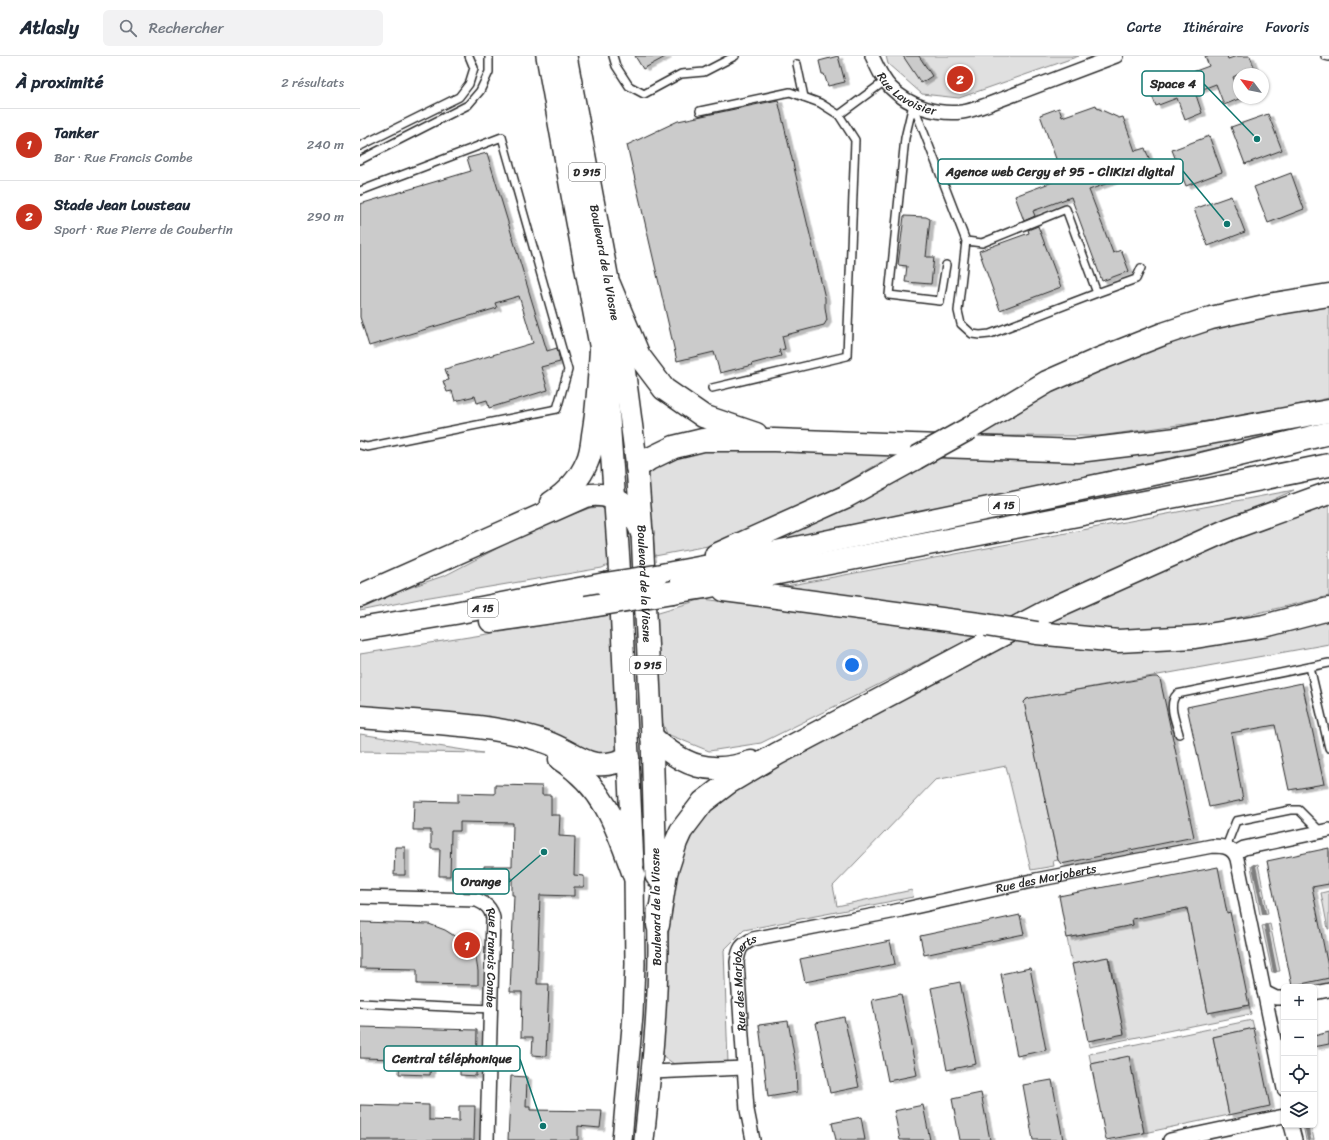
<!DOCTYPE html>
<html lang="fr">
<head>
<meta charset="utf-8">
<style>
	:root { --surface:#fff; --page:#f2f2f3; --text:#1f2937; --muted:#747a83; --line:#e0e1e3; --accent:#c8321e }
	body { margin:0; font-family:Sriracha,sans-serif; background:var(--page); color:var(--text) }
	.controls { position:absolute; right:12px; bottom:12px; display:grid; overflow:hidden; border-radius:6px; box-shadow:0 1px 3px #0004 }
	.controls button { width:36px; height:36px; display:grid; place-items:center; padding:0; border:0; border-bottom:1px solid var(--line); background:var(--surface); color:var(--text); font:20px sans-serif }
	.compass { position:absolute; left:873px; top:12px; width:36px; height:36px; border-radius:50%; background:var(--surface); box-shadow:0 1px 3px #0004; rotate:302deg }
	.you { position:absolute; left:492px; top:609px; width:14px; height:14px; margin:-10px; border:3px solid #fff; border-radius:50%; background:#1a73e8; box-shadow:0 0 0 6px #1a73e833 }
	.badge { display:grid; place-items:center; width:26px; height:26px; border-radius:50%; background:var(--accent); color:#fff; font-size:13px; font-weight:700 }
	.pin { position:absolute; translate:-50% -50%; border:2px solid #fff; box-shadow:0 1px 4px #0006 }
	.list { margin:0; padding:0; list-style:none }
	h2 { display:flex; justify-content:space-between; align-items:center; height:52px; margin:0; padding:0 16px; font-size:17px }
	h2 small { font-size:13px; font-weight:400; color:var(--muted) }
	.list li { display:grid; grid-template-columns:26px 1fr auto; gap:12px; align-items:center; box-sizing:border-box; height:72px; padding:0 16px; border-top:1px solid var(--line) }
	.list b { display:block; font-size:15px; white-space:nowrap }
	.list p { margin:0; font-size:13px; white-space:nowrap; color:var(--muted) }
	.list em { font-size:13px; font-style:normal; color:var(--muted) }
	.icon { flex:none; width:22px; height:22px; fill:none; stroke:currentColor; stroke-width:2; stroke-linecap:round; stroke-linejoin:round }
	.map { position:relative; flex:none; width:969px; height:1084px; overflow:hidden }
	header { display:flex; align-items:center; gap:24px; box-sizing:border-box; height:56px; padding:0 20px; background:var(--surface); border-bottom:1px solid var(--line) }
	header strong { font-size:19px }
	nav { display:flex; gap:22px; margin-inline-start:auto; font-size:14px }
	.search { width:280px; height:36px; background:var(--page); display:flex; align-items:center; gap:10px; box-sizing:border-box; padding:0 14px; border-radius:6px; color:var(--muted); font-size:15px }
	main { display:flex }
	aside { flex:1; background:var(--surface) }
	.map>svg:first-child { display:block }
	.green { fill:#e0e0e0; stroke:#868686 }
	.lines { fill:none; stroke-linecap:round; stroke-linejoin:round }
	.stream { stroke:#7e7e7e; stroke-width:4 }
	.building { fill:#cbcbcb; stroke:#2b2b2b; filter:url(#shadow) }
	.lane-casing { stroke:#2b2b2b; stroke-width:10 }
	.street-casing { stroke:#2b2b2b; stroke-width:16 }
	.secondary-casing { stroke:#2b2b2b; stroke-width:22 }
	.primary-casing { stroke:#2b2b2b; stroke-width:24 }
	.highway-casing { stroke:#2b2b2b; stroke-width:25 }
	.lane { stroke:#fff; stroke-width:7 }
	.street { stroke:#fff; stroke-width:13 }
	.secondary { stroke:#fff; stroke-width:19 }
	.primary { stroke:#fff; stroke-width:21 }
	.highway { stroke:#fff; stroke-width:22 }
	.highway-bridge-casing { stroke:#2b2b2b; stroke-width:25; stroke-linecap:butt }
	.highway-bridge { stroke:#fff; stroke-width:22 }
	.labels { text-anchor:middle; stroke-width:4; stroke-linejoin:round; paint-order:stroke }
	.shield { fill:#fff; stroke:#6b6b6b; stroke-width:1 }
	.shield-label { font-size:11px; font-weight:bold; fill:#2b2b2b }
	.street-label { font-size:12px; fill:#2b2b2b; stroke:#fff }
	.leader { fill:none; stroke:#0f766e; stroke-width:1.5 }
	.callout-dot { fill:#0f766e; stroke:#fff; stroke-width:1.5 }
	.callout { fill:#fff; stroke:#0f766e; stroke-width:1.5 }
	.callout-label { font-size:13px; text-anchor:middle; font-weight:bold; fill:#2b2b2b }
</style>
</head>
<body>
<header>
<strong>Atlasly</strong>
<div class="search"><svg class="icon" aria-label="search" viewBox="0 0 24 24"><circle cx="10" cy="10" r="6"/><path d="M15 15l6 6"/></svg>Rechercher</div>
<nav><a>Carte</a><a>Itinéraire</a><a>Favoris</a></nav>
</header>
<main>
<aside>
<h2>À proximité<small>2 résultats</small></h2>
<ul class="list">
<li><span class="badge">1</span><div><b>Tanker</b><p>Bar · Rue Francis Combe</p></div><em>240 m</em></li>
<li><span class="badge">2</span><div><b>Stade Jean Lousteau</b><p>Sport · Rue Pierre de Coubertin</p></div><em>290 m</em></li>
</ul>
</aside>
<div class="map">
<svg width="969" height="1084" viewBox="0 0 969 1084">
	<defs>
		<filter id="shadow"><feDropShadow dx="4.5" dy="2.5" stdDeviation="0" flood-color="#0004"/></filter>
	</defs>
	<rect width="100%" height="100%" fill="#fff"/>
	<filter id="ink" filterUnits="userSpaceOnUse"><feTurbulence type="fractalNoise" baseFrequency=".025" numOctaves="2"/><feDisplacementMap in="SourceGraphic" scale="8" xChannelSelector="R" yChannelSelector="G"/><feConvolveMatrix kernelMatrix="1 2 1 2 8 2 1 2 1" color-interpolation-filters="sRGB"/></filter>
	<g filter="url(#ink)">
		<g class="green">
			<path d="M526 0H719L599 42 562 38 528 8Z"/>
			<path d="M969 249V342L890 359 739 380H612L687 336 781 293 935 252Z"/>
			<path d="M939 374 381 495 583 398 715 400Z"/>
			<path d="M351 389 544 393 429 459 374 485 295 500 286 412Z"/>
			<path d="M934 434 654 563 421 531Z"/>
			<path d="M969 445V540L834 572 739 577 681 568 780 520Z"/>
			<path d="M241 451 245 455 252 507 242 512 64 542 0 555V549L86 519 182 469 230 452Z"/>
			<path d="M343 543 618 579 401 687 349 695 307 678 298 655 295 557Z"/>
			<path d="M256 558 261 699 253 704 0 651V598Z"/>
			<path d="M969 560V588L666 643 665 649 698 804 693 805 694 810 671 814 646 710 575 724 473 830 477 850 552 834 553 841 384 874 364 894 368 1007 314 1008 303 1000 310 851 320 794 356 741 651 583 694 588Z"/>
			<path d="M0 678 123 697 0 695Z"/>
			<path d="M898 808 908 857 900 859 891 810Z"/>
			<path d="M969 835V873H968L961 837Z"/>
			<path d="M826 848 848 957 889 949 891 958 729 991 728 985 763 977 749 901 712 908 707 882 773 869 771 857Z"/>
			<path d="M910 868 920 915 912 916 902 870Z"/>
			<path d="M892 964 894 972 853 981 869 1059 784 1077 769 1001 731 1008 729 998Z"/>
			<path d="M943 1069H951L954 1084H946Z"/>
		</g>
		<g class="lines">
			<g class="stream">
				<path d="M894 810 904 857"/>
				<path d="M906 870 915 915"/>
				<path d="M924 957V959"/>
				<path d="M946 1069 949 1083"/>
			</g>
		</g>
		<g class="building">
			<path d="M275 0H307L283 13Z"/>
			<path d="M478 0 485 26 468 30 464 18H462L459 5Z"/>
			<path d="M543 0H559L572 20 561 27Z"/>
			<path d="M845 0H867L868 3 877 0H890L895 13 879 18 873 21 879 36V42H881L864 49 856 28 835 36 842 57 825 64 817 42 796 50 789 32 849 10Z"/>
			<path d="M418 44 465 242V251L467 264 464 269 422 280 425 293 419 294 421 300 391 308 392 309 360 317 354 296 317 305 267 89 318 65Z"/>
			<path d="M736 49 737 52 759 62 763 61 775 95 785 92 792 111 729 134 753 197 761 194 769 215 742 225 711 141 673 155 675 160 664 165 655 140 703 122 680 59 699 52 702 61Z"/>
			<path d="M908 58 922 94 885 108 871 71Z"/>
			<path d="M849 80 862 116 826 130 812 94Z"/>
			<path d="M127 97 187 295 197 292 200 306 181 311 188 334 129 352 127 344 117 347 115 340 95 345 92 335 87 336 83 325 89 324 85 313 173 287 159 240 135 247 137 252 9 290 0 261V148L111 115 107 102Z"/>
			<path d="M931 117 944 153 908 167 894 131Z"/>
			<path d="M871 140 885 176 848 190 834 153Z"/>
			<path d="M544 160 566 161 570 163 566 201H574L571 228 545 226 547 210 538 209Z"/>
			<path d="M678 170 701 231 640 254 619 195 669 177 668 174Z"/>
			<path d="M793 621H798L800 623 834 781 701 808 698 804 664 646 667 643 670 642Z"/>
			<path d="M942 627 964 728 929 734 915 669 871 677 883 744 849 751 827 651Z"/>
			<path d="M135 729 182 730V739H191V759H200L199 780 215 781 214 819 224 820V831H214V840L180 839 177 928H189L186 1000 172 999 173 981H161L162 936H150L154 839H152V822L124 821V810H152L153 767 100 766V775H91L90 820H79L80 793H71V774H53L54 745 98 746V737L135 738Z"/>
			<path d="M35 791H45V819H34Z"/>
			<path d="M969 792V828L952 831 969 916V922L932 930 907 805Z"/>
			<path d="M858 811 867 857 870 856 889 949 848 957 827 852 772 863 773 869 707 882 699 840 800 820 801 822Z"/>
			<path d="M660 859 664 878 564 899 560 880Z"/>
			<path d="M0 866 69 868 85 874 102 885 113 883 118 915V929L57 928V913L0 912Z"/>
			<path d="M530 885 535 908 445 926 440 903Z"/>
			<path d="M748 901 764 978 728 985 712 908Z"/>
			<path d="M670 912 686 994 657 1000 641 918Z"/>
			<path d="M600 926 616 1008 587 1014 571 932Z"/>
			<path d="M541 938 557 1019 528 1025 512 944Z"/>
			<path d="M484 961 499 1031 470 1037 456 967Z"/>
			<path d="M428 965 436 1010 437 1036 408 1041 399 969Z"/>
			<path d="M0 971 117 974 116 1020 100 1019V1004H71L70 1019 39 1018 40 1003 0 1002Z"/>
			<path d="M894 972 910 1050 869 1059 853 981Z"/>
			<path d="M969 976V988L954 991V980Z"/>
			<path d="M769 1000 784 1077 746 1084 731 1008Z"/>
			<path d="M151 1020 167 1021 166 1051H170V1054L242 1055 240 1072 218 1070V1084H148Z"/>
			<path d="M692 1024 703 1084H673L663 1029Z"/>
			<path d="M621 1037 630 1084H600L592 1043Z"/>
			<path d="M38 1048 69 1049V1064L99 1065V1050H115L114 1084H0V1049L38 1050Z"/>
			<path d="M563 1049 570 1084H540L534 1055Z"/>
			<path d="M501 1061 505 1084H476L472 1067Z"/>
		</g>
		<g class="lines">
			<defs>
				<g id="lane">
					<path d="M253 0 256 10 269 30 284 38 321 18 344 16 375 0"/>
					<path d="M965 0 969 1"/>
					<path d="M437 8 444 41"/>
					<path d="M340 55 430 36 460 47 479 59"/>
					<path d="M0 90 99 41 109 28 114 12 109 0"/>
					<path d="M0 104 108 49 120 35 129 16V0"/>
					<path d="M0 135 142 81 208 314 197 353 7 391 0 389"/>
					<path d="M586 209 580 245 529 239 545 82 553 48 606 185 598 255 601 268 612 278 620 279 630 278 737 237 706 153 622 187 606 185"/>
					<path d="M737 237 776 223 781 212"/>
					<path d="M352 332 487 300 495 84 479 59 525 25"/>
					<path d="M950 611 969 692"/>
					<path d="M819 678C816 666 807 648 817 638L969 607"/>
					<path d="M866 791 876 765 930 754H939L961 776"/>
					<path d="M0 947 131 953"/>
				</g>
				<g id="street">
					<path id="s1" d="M512 0C517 11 522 23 531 32 549 50 577 59 602 56 611 55 620 51 629 48L756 0"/>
					<path d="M875 797 884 792 969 774"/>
					<path id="s2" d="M0 841 117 844C126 848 131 852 133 862L127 1084"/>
					<path d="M904 936 916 942H924"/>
					<path d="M954 937 969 934"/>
					<path d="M292 1016 384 1012"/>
					<path d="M931 1069 935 1084"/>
					<path id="s3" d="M393 1084 387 1054 377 906C379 892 381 889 393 883L541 854 676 824 852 790C864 790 873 791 877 803L924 1033"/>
					<path d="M810 1084 924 1060"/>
				</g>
				<g id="secondary">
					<path d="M262 1084 273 959 275 908 274 819"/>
					<path d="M284 1084C292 1009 301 931 297 855"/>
				</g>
				<g id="primary">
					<path d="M187 0 212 139 241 294 247 333 259 506 273 809"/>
					<path id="s4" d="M206 0 263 304 277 411 282 477 292 681 296 820"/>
				</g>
				<g id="highway">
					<path d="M249 228 279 300 304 333 343 360 396 378"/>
					<path d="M610 372 687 326 737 304 803 278 851 262 914 248 969 239"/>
					<path d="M277 411 289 403 314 391 343 384H414L718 395 817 383 969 355"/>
					<path d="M191 447C206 437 220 423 227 406 231 398 232 388 233 379 238 351 239 322 241 294"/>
					<path d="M356 499 485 441 556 402"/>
					<path d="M296 520 344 511 842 408 969 377"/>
					<path d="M364 534 626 569"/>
					<path d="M313 536 345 531 852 433 969 409"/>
					<path d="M0 540 225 440C254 434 272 451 282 477"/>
					<path d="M131 565 226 551"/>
					<path d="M0 573 95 557 245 528"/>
					<path d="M677 577 758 585 835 581 904 570 969 553"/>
					<path d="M0 661C26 663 52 665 79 667 115 670 152 674 186 686 219 698 229 719 268 702"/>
					<path d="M292 681C323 710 349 720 391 706"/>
					<path d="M200 703C245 732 257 771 274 819"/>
					<path d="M298 869 306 817 316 786 321 775 343 746 368 727 417 698 691 553 870 473 969 437"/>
				</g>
			</defs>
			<use href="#lane" class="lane-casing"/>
			<use href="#street" class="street-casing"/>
			<use href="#secondary" class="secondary-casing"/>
			<use href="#primary" class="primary-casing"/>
			<use href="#highway" class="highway-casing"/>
			<use href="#lane" class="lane"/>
			<use href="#street" class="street"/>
			<use href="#secondary" class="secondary"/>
			<use href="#primary" class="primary"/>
			<use href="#highway" class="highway"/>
			<defs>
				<g id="highway-bridge">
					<path d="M556 402 610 372"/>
					<path d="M245 528 296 520"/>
					<path d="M226 551 313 536"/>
					<path d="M626 569 677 577"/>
				</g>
			</defs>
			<use href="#highway-bridge" class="highway-bridge-casing"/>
			<use href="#highway-bridge" class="highway-bridge"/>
		</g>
	</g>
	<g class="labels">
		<g class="shield">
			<rect x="209" y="107" width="36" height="18" rx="3"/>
			<rect x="629" y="440" width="30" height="18" rx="3"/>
			<rect x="108" y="543" width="30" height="18" rx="3"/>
			<rect x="270" y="600" width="36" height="18" rx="3"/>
		</g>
		<g class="shield-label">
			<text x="227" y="120">D 915</text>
			<text x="644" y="453">A 15</text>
			<text x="123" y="556">A 15</text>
			<text x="288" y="613">D 915</text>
		</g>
		<g class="street-label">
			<text dy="4" stroke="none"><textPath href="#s1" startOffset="54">Rue Lavoisier</textPath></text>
			<text dy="4" stroke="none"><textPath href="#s4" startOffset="210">Boulevard de la Viosne</textPath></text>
			<text dy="4" stroke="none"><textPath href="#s4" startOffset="534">Boulevard de la Viosne</textPath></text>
			<text dy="4" stroke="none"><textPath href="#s3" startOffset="508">Rue des Marjoberts</textPath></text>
			<text transform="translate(296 851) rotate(-91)" y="4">Boulevard de la Viosne</text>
			<text dy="4" stroke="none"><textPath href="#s2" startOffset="182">Rue Francis Combe</textPath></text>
			<text dy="4" stroke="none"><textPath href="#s3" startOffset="161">Rue des Marjoberts</textPath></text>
		</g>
	</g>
	<path class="leader" d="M897 83L844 28M867 168L823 115M184 796L149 826M183 1070L160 1003"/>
	<g class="callout-dot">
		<circle cx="897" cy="83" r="4"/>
		<circle cx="867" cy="168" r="4"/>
		<circle cx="184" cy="796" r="4"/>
		<circle cx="183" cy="1070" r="4"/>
	</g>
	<g class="callout">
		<rect x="782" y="15" width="62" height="25" rx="4"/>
		<rect x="578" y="103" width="245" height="25" rx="4"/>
		<rect x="93" y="813" width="56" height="25" rx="4"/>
		<rect x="24" y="990" width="136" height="25" rx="4"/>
	</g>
	<g class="callout-label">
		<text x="813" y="32">Space 4</text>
		<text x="700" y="120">Agence web Cergy et 95 - CliKizi digital</text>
		<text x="121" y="830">Orange</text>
		<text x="92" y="1007">Central téléphonique</text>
	</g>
</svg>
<div class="controls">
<button>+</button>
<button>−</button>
<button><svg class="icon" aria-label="locate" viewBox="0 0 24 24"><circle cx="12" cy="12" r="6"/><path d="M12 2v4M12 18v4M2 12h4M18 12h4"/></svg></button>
<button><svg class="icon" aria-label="layers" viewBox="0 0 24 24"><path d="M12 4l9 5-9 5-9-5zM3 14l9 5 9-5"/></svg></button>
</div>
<svg class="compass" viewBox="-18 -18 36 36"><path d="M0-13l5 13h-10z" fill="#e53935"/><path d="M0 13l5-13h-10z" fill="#747a83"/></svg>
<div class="you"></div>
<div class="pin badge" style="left:107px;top:889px">1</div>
<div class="pin badge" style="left:600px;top:23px">2</div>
</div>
</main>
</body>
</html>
